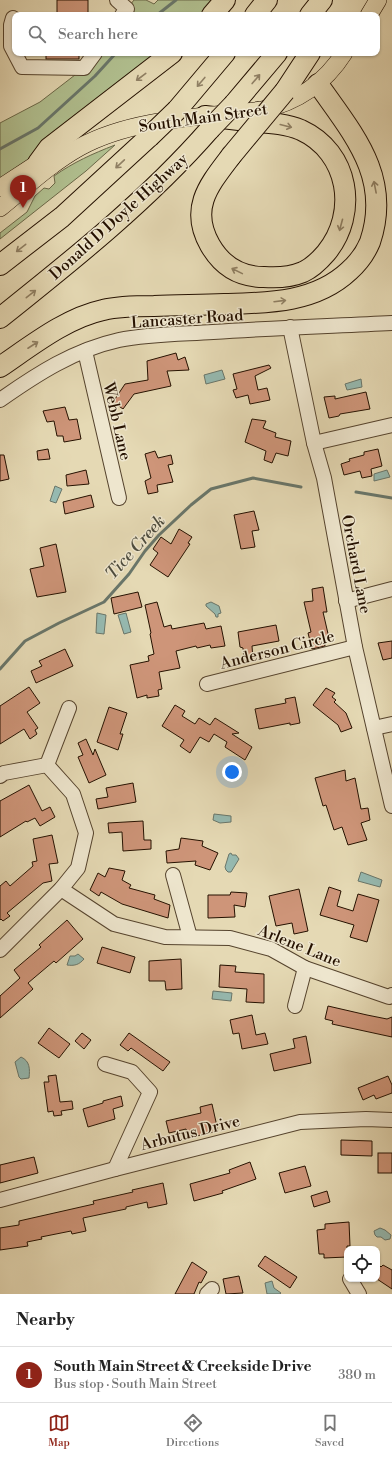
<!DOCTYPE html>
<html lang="en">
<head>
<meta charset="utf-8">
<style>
	:root { --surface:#fff; --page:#f2f2f2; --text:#222; --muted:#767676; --line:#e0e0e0; --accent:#8f2418 }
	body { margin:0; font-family:"Libre Bodoni",serif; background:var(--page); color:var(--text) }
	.controls { position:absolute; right:12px; bottom:12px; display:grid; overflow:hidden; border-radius:8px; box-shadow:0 1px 3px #0004 }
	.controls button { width:36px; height:36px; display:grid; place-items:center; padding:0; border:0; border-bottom:1px solid var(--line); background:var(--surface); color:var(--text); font:20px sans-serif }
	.you { position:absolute; left:232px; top:772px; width:14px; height:14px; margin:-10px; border:3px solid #fff; border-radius:50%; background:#1a73e8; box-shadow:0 0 0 6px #1a73e833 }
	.badge { display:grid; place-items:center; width:26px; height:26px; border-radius:50%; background:var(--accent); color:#fff; font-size:13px; font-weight:700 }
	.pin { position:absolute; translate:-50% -33px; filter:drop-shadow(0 1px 2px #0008) }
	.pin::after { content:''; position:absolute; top:21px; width:14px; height:12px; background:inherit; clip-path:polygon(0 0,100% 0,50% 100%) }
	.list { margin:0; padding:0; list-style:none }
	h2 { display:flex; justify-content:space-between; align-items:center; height:52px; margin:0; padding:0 16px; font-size:17px }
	h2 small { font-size:13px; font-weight:400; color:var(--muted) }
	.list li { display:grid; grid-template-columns:26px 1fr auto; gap:12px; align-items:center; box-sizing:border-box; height:56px; padding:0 16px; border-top:1px solid var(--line) }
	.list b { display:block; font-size:15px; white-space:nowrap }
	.list p { margin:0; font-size:13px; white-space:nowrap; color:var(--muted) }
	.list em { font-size:13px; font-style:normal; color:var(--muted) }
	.icon { flex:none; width:22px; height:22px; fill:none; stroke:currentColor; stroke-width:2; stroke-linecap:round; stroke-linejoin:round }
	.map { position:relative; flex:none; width:392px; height:1294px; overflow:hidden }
	.search { position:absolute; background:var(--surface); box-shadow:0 1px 3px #0004; left:12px; right:12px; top:12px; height:44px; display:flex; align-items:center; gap:10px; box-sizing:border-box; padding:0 14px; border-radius:8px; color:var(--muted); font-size:15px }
	.sheet { height:108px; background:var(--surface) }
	nav { display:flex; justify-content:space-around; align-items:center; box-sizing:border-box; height:56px; border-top:1px solid var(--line); background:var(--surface); font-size:11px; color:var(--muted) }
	nav a { display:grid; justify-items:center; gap:2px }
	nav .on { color:var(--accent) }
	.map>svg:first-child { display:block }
	.green { fill:#b1c090; stroke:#6b6848 }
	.water { fill:#96bab1; stroke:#69766a }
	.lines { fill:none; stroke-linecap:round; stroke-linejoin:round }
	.stream { stroke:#69766a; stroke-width:3 }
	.building { fill:#ce9579; stroke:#251100 }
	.minor-casing { stroke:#55432d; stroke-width:16 }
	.major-casing { stroke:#251100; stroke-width:18 }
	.highway-casing { stroke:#251100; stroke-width:22 }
	.minor { stroke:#eee6ce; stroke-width:14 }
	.major { stroke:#e5d9b4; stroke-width:17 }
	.highway { stroke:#e5d9b4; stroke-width:20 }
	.highway-bridge-casing { stroke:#251100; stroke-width:22; stroke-linecap:butt }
	.highway-bridge { stroke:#e5d9b4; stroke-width:20 }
	.oneway { stroke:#8f7f63 }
	.labels { text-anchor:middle; stroke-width:3; stroke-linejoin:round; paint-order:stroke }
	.street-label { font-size:16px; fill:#251100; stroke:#eee6ce }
	.water-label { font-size:17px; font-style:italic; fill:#4d4c3e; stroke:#eee6ce }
</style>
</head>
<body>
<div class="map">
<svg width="392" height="1294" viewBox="0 0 392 1294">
	<rect width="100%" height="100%" fill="#e5d9b4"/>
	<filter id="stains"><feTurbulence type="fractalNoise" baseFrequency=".005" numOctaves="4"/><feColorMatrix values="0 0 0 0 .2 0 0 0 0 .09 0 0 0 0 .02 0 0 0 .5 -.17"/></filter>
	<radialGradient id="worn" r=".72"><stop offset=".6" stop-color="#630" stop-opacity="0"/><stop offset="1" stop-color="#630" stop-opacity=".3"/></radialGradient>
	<g class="green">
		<path d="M134 0H146L154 4 158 0H225L212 15H122Z"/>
		<path d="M95 53H172L0 188V123L40 102 84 68Z"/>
		<path d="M115 145 86 171 0 239V233L27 212 35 196 44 188 49 189 55 183 54 176C74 162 92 154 115 145Z"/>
	</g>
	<g class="water">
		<path d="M222 370 225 379 206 384 204 375Z"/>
		<path d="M361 379 362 387 347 390 345 384Z"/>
		<path d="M387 470 390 477 374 481V474Z"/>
		<path d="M55 486 62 489 56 503 50 501Z"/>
		<path d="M211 602 219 606 221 613 218 614V617H216L215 614 206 606V604Z"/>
		<path d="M97 613 106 615 104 634 96 633Z"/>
		<path d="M126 613 131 632 124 634 118 615Z"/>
		<path d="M214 814 231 816V822L220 823 213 820Z"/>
		<path d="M231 853 232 855H236L239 859 231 872H228L226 870 225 867 229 854Z"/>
		<path d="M361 872 382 880 380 887 358 881Z"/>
		<path d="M78 954 84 959C79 965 74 966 67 965L70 956H75Z"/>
		<path d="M213 991 232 993 231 1001 212 999Z"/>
		<path d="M21 1057C30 1061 30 1069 29 1078L21 1079 19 1077 15 1062Z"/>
		<path d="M380 1228 385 1230 391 1235 390 1239 385 1240 381 1237H377L375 1235 374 1231Z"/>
		<path d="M272 1281 274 1288 281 1293 280 1294H267L265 1283Z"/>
	</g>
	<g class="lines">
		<g class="stream">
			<path d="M157 15 176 0"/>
			<path d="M0 149 38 128 95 76 116 53"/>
			<path d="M356 492 392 498"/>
			<path d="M0 669 25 641 59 623 104 602 129 574 145 551 159 535 191 505 211 489 253 478 301 487"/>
		</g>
	</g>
	<g class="building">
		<rect x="57" y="0" width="31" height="15"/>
		<rect x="46" y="53" width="33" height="6"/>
		<path d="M176 353 178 360 185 357 189 370 167 371 171 386 134 394 123 409 113 402 125 384 148 380 147 361Z"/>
		<path d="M269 365 271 368 255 376 258 390 267 388 270 400 250 404 248 395 236 398 233 390 237 389 233 374Z"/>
		<path d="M366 392 370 409 340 414 339 416 329 418 324 397 335 396V399Z"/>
		<path d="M65 407 69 420 77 419 81 439 64 442 63 436H57L54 421 47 422 43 411Z"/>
		<path d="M252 419 266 421 263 428 276 433 275 437 291 441 288 456 276 453 272 463 264 460 266 451 245 442Z"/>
		<path d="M48 449 50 459 38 460 37 451Z"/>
		<path d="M378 449 382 466 371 469 372 476 362 478 360 471 344 475 341 464 350 461 349 459 364 455V452Z"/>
		<path d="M155 451 158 458 171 455 173 464 168 465 173 482 157 485 158 492 148 494 145 481 151 478 145 454Z"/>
		<path d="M0 455H4L9 479 0 481Z"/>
		<path d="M86 470 89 484 67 486 66 475Z"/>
		<path d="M91 495 94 507 65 514 63 502Z"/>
		<path d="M254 511 259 530 252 531 255 547 241 549 234 515Z"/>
		<path d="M179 529 192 537 188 543 190 544 168 577 150 565 158 553 153 549 161 537 171 544Z"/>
		<path d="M56 544 66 592 37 597 30 569 44 566 40 548Z"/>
		<path d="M323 587 327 612H323L329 638 324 639 325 646 312 649 308 633 311 632 304 602 313 601 312 589Z"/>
		<path d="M138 592 142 607 114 614 111 598Z"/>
		<path d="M157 602 164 627 171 625 172 629 204 623 206 629 221 626 225 646 211 648 210 645 197 648 196 646 176 651 180 668 159 672 162 689 158 690 159 696 147 698V695L137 698 130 665 149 661 148 656 154 654 150 634 151 633 145 605Z"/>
		<path d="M276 625 279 641 252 646 253 659 244 661 243 648 240 647 238 632Z"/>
		<path d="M392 641V658L383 660 378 643Z"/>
		<path d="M65 649 73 666 36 683 31 671 42 666 39 661Z"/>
		<path d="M29 687 40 703 27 712 38 728 35 730 37 734 30 739 24 729 0 744V706Z"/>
		<path d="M326 688 335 693 332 697 336 700 334 702 346 713 352 728 341 732 338 725 313 705Z"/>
		<path d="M295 697 300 723 290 725V723L259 729 255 709 286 703 285 699Z"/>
		<path d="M175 705 185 711 182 716 195 724 199 718 210 725 215 718 239 733 232 734 252 747 245 760 225 747 227 742 214 734 209 742 200 737 190 753 180 746 184 740 162 726Z"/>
		<path d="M109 707 127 713 120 734H123L118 750 97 742Z"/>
		<path d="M86 739 93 755 95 749 106 775 89 783 78 757 83 755 78 743Z"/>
		<path d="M345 770 346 781 355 778 361 809 368 808 370 820 361 823 367 840 348 845 342 827 334 830 326 805 323 806 315 778Z"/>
		<path d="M133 783 136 802 98 809 96 799 108 797 106 788Z"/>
		<path d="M29 785 42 811 50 807 55 817 40 826 35 818 27 822 26 821 0 837V801Z"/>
		<path d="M143 821 144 840H151V849L123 851 122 832 109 833 108 823Z"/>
		<path d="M52 835 58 863 49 864 52 881 43 883 7 913 10 916 3 921 1 919 0 920V886L6 881 10 886 33 866 32 862 37 861 33 839Z"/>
		<path d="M181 838 203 841 202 846 218 853 210 870 195 865 196 861 167 863 166 851 179 849Z"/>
		<path d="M109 868 125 871 122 880 131 885 129 888 155 895 154 899 170 905 168 918 122 904 101 892 99 896 90 890 98 873 105 877Z"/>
		<path d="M329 887 341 891 337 906 353 911 358 894 379 900 367 942 350 937 354 925 320 915Z"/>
		<path d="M299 889 308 931 294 934 292 923 276 926 269 896Z"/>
		<path d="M231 892 247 893 245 907 234 905 235 917 208 918V895H230Z"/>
		<path d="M67 920 83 939 56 963 54 961 28 983 33 989 0 1018V996L20 978 14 970 41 947 39 945Z"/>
		<path d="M102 947 135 957 130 973 97 963Z"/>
		<path d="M181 959 182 989 166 990 165 981H149V961Z"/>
		<path d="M220 965 236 966 235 972 264 974V1003L246 1002 247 989 219 987Z"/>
		<path d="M328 1006 367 1015 387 1019 392 1017V1037L332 1024 333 1021 325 1019Z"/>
		<path d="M252 1015 256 1035 265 1033 268 1044 242 1049 239 1033 233 1034 230 1020Z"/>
		<path d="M49 1028 70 1044 59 1058 38 1043Z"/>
		<path d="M82 1033 91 1040 84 1049 75 1041Z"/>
		<path d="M129 1033 170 1062 163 1071 131 1048 128 1051 120 1045Z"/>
		<path d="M306 1036 311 1063 274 1071 270 1054 295 1048 293 1039Z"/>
		<path d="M56 1075 60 1102 72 1101 73 1109 61 1111 62 1115 54 1116 53 1111 48 1112 44 1082H49L48 1076Z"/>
		<path d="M388 1076 392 1085V1093L376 1099 374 1095 363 1100 358 1088Z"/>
		<path d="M121 1096 123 1106 113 1109 115 1119 88 1127 83 1109 103 1103V1101Z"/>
		<path d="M212 1104 218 1131 188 1138 186 1129 169 1133 166 1121 201 1113 200 1107Z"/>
		<path d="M341 1140 372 1141V1156L341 1155Z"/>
		<rect x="378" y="1153" width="14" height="20"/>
		<path d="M34 1157 38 1173 0 1183V1165Z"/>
		<path d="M250 1162 256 1179 222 1191 223 1193 194 1201 190 1184 230 1173 229 1170Z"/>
		<path d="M305 1166 311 1186 285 1193 279 1173Z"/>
		<path d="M163 1183 167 1204 148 1208 147 1202 126 1207V1209L83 1218 86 1231 72 1234 71 1231 41 1237 42 1239 27 1242 28 1246 0 1250V1228L19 1225V1221L94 1204 93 1201 133 1192 132 1190Z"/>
		<path d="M327 1191 330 1202 314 1207 311 1196Z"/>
		<path d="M349 1222 350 1246H347V1257L324 1258V1254H319L317 1230 325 1229V1224Z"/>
		<path d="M265 1256 297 1277 290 1288 258 1266Z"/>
		<path d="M192 1262 207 1272 201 1283 199 1282 194 1294H175Z"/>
		<path d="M377 1263 381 1267 383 1265 392 1270V1289L377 1279Z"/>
		<path d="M239 1276 243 1293 226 1294 223 1279Z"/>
	</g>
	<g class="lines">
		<defs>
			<g id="minor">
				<path d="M117 0 127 9 122 15"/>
				<path d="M13 18 11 25V46L22 67 84 68 95 53"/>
				<path d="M290 327 314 443 324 478 355 647 392 806"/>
				<path d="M85 351 119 498"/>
				<path d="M0 400C37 374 74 350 119 340 149 334 182 334 213 332 272 328 332 326 392 323"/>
				<path d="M314 443 392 425"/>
				<path d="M346 601 392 589"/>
				<path d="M207 684 355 647"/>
				<path d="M374 728 392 724"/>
				<path d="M47 765 69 708"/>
				<path d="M0 776 4 773 47 765"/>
				<path d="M173 875 190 937"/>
				<path d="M61 889 114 924 165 937 230 938 271 949 305 968 389 997 392 995"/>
				<path d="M0 950 61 889 78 868 86 833 73 794 47 765"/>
				<path d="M295 1006 305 968"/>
				<path d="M105 1064 132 1072 150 1092 115 1169"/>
				<path d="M0 1200 115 1169 300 1122 366 1119 392 1120"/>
				<path d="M350 1279 359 1294"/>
				<path d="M207 1294 212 1289"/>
			</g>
			<g id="major">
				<path d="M369 15 378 0"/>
				<path d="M0 188 38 163 51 166"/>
				<path d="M0 208C26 187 51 163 80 147 133 118 203 117 262 110 297 102 325 83 344 53"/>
			</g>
			<g id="highway">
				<path d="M212 15 225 0"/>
				<path d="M255 15 267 0"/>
				<path d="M310 15 322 0"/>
				<path d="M285 91 310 53"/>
				<path d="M234 104 277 53"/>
				<path d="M177 110 225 53"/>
				<path d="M205 116C222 118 239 120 256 122 271 123 287 124 301 130 349 152 359 213 326 253 320 260 312 268 303 272 291 277 277 278 264 277 240 277 222 266 210 245 189 208 209 185 231 156"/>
				<path d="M38 163 49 148 172 53"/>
				<path d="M0 265 62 217 149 137"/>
				<path d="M0 318C74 259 148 200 210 129"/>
				<path d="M0 367C31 346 66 318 103 310 119 306 137 306 154 306 177 305 200 305 224 304 267 303 315 303 349 271 358 263 365 254 370 242 392 177 353 134 318 84"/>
			</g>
		</defs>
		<use href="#minor" class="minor-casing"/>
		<use href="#major" class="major-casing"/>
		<use href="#highway" class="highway-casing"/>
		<use href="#minor" class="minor"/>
		<use href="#major" class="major"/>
		<use href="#highway" class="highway"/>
		<defs>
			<g id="highway-bridge">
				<path d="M210 129 234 104"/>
				<path d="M149 137 177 110"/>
				<path d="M231 156 285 91"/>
			</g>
		</defs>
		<use href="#highway-bridge" class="highway-bridge-casing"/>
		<use href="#highway-bridge" class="highway-bridge"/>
	</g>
	<defs><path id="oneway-shaft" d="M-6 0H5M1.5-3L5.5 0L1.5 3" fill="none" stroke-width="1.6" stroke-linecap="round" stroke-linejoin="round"/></defs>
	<g class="oneway">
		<use href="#oneway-shaft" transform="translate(141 77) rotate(143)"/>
		<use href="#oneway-shaft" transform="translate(256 79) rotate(-50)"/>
		<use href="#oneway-shaft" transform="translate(201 82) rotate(130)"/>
		<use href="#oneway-shaft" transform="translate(286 126) rotate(14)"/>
		<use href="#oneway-shaft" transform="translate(120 164) rotate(137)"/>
		<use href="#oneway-shaft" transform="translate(375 187) rotate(-101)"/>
		<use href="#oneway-shaft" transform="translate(341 225) rotate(105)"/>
		<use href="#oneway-shaft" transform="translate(21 248) rotate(142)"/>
		<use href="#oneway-shaft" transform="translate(237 271) rotate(-154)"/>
		<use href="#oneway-shaft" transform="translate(31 294) rotate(-38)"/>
		<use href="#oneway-shaft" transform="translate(280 301) rotate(-7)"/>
		<use href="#oneway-shaft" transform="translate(33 345) rotate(-33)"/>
	</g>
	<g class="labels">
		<g class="street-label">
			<text transform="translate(203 117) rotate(-8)" y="6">South Main Street</text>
			<text transform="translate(118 216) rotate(-42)" y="6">Donald D Doyle Highway</text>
			<text transform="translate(187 318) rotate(-4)" y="6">Lancaster Road</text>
			<text transform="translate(118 421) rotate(77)" y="6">Webb Lane</text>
			<text transform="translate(357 564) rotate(79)" y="6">Orchard Lane</text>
			<text transform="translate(277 649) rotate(-14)" y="6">Anderson Circle</text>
			<text transform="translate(300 945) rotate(22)" y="6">Arlene Lane</text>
			<text transform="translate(190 1132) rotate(-14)" y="6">Arbutus Drive</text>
		</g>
		<g class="water-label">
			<text transform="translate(135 547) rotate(-48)" y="6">Tice Creek</text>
		</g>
	</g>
	<rect width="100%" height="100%" filter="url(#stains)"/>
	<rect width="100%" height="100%" fill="url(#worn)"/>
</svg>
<div class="controls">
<button><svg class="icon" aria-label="locate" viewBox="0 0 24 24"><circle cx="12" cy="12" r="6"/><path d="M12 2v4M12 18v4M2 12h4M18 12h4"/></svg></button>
</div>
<div class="you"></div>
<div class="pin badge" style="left:23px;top:208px">1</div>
<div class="search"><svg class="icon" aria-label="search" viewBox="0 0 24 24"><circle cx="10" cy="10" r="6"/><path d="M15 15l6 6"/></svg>Search here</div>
</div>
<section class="sheet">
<h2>Nearby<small></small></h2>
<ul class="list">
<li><span class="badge">1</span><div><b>South Main Street &amp; Creekside Drive</b><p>Bus stop · South Main Street</p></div><em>380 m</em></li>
</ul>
</section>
<nav>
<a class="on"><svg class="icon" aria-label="map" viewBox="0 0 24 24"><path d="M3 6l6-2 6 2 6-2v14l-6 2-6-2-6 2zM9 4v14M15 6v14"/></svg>Map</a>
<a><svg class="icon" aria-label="directions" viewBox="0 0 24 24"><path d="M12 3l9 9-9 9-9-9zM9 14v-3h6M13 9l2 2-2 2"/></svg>Directions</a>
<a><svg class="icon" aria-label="saved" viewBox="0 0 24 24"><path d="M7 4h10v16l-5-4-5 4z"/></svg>Saved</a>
</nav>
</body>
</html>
